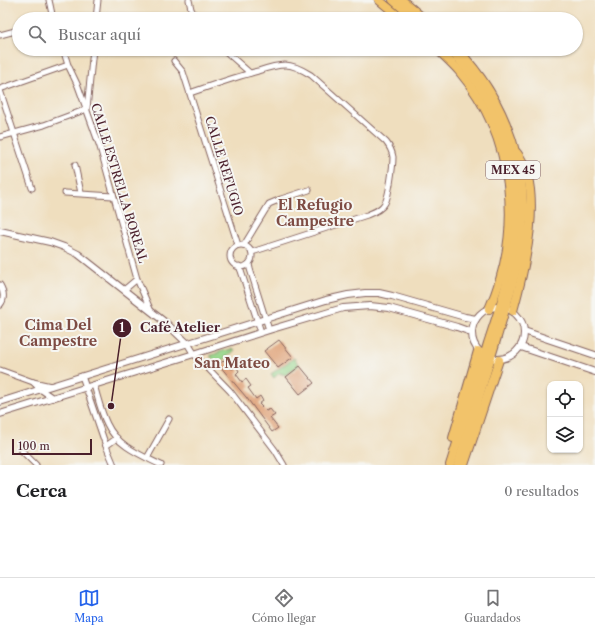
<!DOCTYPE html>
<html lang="es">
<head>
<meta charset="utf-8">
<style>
	:root { --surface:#fff; --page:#f6f6f6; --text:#202124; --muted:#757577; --line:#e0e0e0; --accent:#2563eb }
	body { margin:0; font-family:"Libre Caslon Text",serif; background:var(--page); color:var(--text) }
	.controls { position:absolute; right:12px; bottom:12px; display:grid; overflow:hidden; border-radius:8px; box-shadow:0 1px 3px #0004 }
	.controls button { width:36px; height:36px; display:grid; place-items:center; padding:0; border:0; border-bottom:1px solid var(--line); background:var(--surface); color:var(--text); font:20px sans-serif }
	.scale { position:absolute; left:12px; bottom:10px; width:80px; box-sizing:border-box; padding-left:4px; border:2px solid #4a1f2b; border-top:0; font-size:11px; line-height:14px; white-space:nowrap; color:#4a1f2b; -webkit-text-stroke:3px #f6f6f2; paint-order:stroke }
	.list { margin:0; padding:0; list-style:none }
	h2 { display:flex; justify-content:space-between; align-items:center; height:52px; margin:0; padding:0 16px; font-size:17px }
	h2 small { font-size:13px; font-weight:400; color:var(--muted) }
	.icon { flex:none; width:22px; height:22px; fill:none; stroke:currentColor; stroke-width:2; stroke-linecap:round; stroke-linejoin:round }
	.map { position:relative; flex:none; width:595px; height:465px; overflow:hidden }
	.search { position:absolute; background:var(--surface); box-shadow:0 1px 3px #0004; left:12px; right:12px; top:12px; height:44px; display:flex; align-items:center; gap:10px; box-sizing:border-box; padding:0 14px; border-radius:22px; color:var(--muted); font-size:15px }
	.sheet { height:112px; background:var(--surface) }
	nav { display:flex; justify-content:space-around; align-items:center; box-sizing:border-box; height:56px; border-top:1px solid var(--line); background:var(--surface); font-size:11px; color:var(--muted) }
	nav a { display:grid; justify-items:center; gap:2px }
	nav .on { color:var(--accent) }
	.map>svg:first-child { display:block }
	.green { fill:#98d68b; stroke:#717a5b }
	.building { fill:#de9c6f }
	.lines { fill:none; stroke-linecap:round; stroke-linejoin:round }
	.minor-casing { stroke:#84625e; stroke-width:7 }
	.tertiary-casing { stroke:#84625e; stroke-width:8 }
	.primary-casing { stroke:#84625e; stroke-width:10 }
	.minor { stroke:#fff; stroke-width:5 }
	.tertiary { stroke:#fff; stroke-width:6 }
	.primary { stroke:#f2c36a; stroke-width:8 }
	.labels { text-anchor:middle; stroke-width:4; stroke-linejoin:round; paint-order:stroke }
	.shield { fill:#f6f6f2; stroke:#7e6067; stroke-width:1 }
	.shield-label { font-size:11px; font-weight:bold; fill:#4a1f2b }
	.street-label { font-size:12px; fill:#4a1f2b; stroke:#f6f6f2 }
	.quarter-label { font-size:14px; font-weight:bold; fill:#7e4b43; stroke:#f6f6f2 }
	.leader { fill:none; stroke:#4a1f2b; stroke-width:1.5 }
	.callout-dot { fill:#4a1f2b; stroke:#f6f6f2; stroke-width:1.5 }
	.mark-label { font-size:12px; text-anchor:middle; font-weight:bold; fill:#fff }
	.callout-label { font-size:13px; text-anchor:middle; font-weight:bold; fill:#4a1f2b; stroke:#f6f6f2; stroke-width:4; stroke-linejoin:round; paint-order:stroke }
</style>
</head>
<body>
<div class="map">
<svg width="595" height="465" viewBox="0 0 595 465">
	<rect width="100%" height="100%" fill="#f6f6f2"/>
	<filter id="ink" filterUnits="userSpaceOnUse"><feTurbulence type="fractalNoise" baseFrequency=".025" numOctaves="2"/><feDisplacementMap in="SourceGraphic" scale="8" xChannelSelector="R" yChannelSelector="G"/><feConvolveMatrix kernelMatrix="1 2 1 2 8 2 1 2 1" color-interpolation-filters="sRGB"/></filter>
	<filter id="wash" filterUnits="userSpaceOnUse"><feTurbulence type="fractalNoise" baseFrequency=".012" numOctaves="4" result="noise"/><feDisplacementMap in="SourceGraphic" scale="16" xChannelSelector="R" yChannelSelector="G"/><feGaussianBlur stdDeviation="0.9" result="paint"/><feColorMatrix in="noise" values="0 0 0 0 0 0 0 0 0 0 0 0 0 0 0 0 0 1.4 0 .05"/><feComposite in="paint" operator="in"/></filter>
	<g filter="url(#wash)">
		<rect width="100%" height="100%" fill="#efdebe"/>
		<g class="green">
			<path d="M232 349 234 351 218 364 210 356 222 351Z"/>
			<path d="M294 358 299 365 286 375 279 373 274 378 271 374Z"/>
		</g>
		<g id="blocks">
			<g class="building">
				<path d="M279 340 293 357 278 368 264 351Z"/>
				<path d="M224 360 232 369 236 366 239 371 236 374 242 382 246 379 251 386 248 388 256 399 260 396 263 401 259 404 266 411 270 409 275 415 270 418 278 428 272 432 246 397 219 365Z"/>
				<path d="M300 366 314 383 300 394 286 377Z"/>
			</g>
		</g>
	</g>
	<g filter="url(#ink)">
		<use href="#blocks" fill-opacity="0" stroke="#84625e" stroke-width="1"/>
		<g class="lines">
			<defs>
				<g id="minor">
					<path d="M49 0 53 19"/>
					<path d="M189 0 191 9 196 19"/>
					<path d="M96 19 98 0"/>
					<path d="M0 35 19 30"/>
					<path d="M63 49 68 65 78 86 100 147 137 279 150 309"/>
					<path d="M223 49 250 73"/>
					<path d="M174 61 183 72 238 245"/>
					<path d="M0 89 68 65"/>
					<path d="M0 90 32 188"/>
					<path d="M190 93C213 85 235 77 258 71 267 68 276 65 285 65 294 65 303 70 311 75L386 142C390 147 392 151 393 157 393 166 389 196 385 203 381 210 374 212 367 215L252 252"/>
					<path d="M0 137 44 125 87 109 93 49"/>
					<path d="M75 165 81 193"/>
					<path d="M65 193 113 196"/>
					<path d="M244 245 269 204 281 199 309 190"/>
					<circle cx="241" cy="256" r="11"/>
					<path d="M249 264 250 269 269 330"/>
					<path d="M239 266 241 271 261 332"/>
					<path d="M0 285C4 292 5 299 0 305"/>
					<path d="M124 290 137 279"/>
					<path d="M194 354 230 391 275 450 284 465"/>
					<path d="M0 370 33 382 51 386"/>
					<path d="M82 376 106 446 114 465"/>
					<path d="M33 382 40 389 53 398"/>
					<path d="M94 385C98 398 101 412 107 424 117 446 141 455 161 465"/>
					<path d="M106 446 117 438"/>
					<path d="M22 451 36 465"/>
					<path d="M147 458 169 419"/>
				</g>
				<g id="tertiary">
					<path d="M0 231 50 242 64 247 78 254 166 323 188 344 194 354"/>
					<circle cx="498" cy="333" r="26"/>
					<path d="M524 331 595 355"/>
					<path d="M521 347 595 372"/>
					<path d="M0 402 326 300 348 295 365 293H379L392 296 465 317 476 319"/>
					<path d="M0 414 194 354 269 330 343 308 370 306 389 308 457 327 471 332"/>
				</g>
				<g id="primary">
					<path d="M379 0 402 19"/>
					<path d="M393 0 415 19"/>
					<path d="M402 0 424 19"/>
					<path d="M437 49C444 56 452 63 459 71 515 137 524 231 489 309"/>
					<path d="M449 49C462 62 473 76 483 91 510 134 521 190 515 240 511 275 499 310 488 343 476 384 463 424 450 465"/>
					<path d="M457 49C507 101 531 172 521 244 516 276 506 306 497 337 484 380 471 422 458 465"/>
					<path d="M513 311C524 271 545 189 517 153"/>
					<path d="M453 438 478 351"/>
					<path d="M464 465 499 360"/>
				</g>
			</defs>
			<use href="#minor" class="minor-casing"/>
			<use href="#tertiary" class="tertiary-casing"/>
			<use href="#primary" class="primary-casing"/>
			<use href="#minor" class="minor"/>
			<use href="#tertiary" class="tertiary"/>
			<use href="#primary" class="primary"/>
		</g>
	</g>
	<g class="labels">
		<rect class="shield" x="486" y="161" width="54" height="18" rx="3"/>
		<g class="shield-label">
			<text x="513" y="174">MEX 45</text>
		</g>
		<g class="street-label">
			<text transform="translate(224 166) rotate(73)" y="4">CALLE REFUGIO</text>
			<text transform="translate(119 183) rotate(73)" y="4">CALLE ESTRELLA BOREAL</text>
		</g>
		<g class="quarter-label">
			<text x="315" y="210">El Refugio<tspan x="315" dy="16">Campestre</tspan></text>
			<text x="58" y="330">Cima Del<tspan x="58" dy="16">Campestre</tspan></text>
			<text x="232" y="368">San Mateo</text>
		</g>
	</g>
	<path class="leader" d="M111 406L122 328"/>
	<g class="callout-dot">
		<circle cx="111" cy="406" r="4"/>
		<circle cx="122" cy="328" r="10"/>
	</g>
	<g class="mark-label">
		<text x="122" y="332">1</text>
	</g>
	<g class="callout-label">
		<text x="180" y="332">Café Atelier</text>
	</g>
</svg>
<div class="controls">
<button><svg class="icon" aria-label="locate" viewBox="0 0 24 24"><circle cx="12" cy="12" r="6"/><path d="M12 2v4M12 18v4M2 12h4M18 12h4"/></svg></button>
<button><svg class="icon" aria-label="layers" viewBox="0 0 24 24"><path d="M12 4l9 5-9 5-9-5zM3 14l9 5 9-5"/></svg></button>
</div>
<div class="scale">100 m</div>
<div class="search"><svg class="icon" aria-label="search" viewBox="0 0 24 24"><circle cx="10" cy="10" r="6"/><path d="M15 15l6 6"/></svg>Buscar aquí</div>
</div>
<section class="sheet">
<h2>Cerca<small>0 resultados</small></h2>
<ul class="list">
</ul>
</section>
<nav>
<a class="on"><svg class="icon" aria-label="map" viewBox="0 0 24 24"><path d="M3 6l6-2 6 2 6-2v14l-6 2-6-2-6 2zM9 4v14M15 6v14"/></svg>Mapa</a>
<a><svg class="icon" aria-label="directions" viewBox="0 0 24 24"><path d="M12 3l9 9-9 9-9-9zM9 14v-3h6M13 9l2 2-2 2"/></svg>Cómo llegar</a>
<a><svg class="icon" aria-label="saved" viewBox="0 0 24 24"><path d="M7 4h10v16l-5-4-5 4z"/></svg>Guardados</a>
</nav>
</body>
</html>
